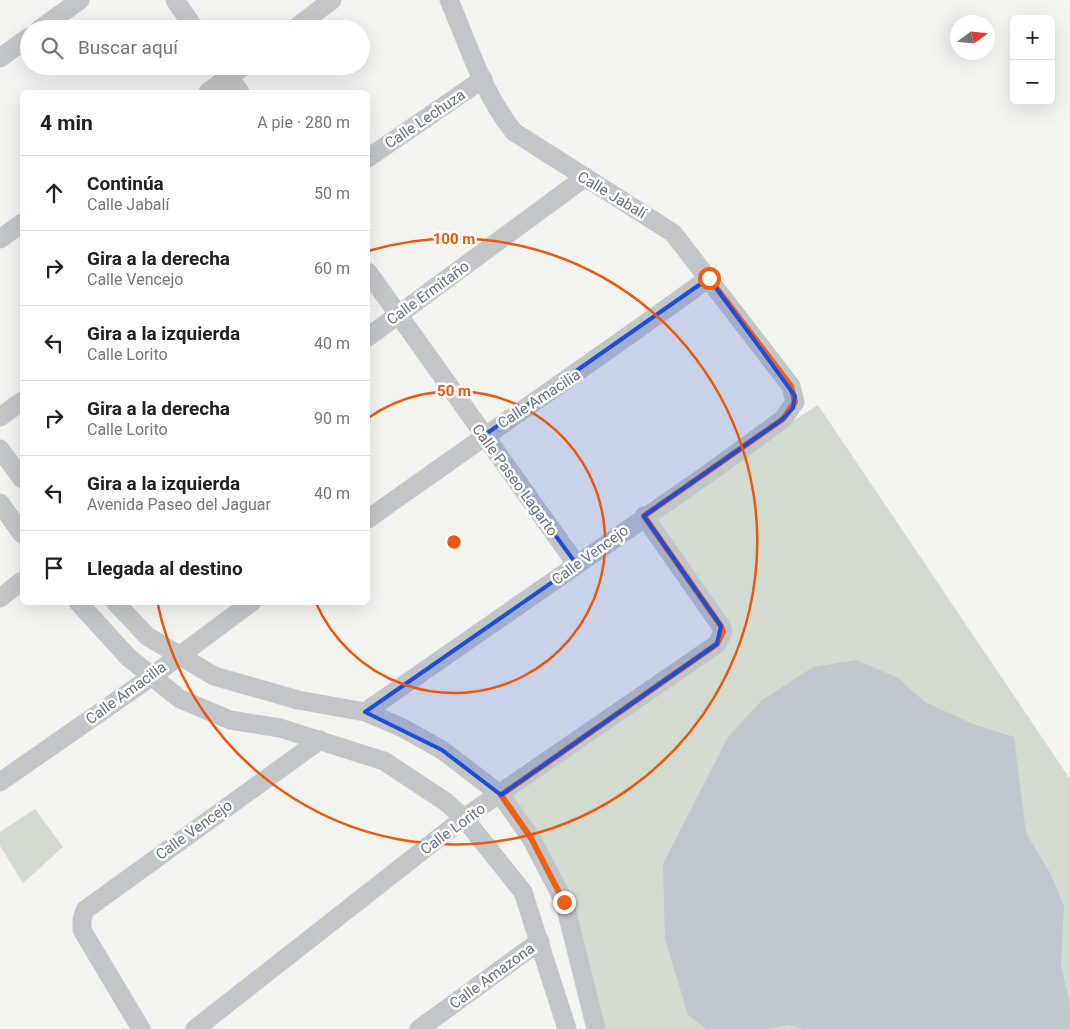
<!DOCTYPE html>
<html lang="es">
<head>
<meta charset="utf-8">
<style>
	:root { --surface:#fff; --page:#f2f2f2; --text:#202124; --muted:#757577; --line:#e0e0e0 }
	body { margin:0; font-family:Roboto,sans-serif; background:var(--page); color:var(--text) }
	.controls { position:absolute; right:15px; top:15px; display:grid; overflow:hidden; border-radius:8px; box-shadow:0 5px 20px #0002 }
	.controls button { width:45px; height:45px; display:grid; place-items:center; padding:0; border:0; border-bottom:1px solid var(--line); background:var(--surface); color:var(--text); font:25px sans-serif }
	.compass { position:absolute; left:950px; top:15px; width:45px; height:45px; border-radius:50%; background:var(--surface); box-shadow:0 5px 20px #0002; rotate:75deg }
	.stop { position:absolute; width:15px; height:15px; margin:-11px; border:4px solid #ed6016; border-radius:50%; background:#fff }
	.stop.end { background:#ed6016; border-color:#fff; box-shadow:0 1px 5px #0008 }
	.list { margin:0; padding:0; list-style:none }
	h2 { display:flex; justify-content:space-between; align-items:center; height:65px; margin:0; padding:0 20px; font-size:21px }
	h2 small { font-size:16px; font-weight:400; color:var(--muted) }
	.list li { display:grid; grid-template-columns:32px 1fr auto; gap:15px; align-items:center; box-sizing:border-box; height:75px; padding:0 20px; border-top:1px solid var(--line) }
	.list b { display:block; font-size:19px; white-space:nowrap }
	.list p { margin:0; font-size:16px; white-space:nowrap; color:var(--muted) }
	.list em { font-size:16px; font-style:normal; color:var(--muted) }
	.icon { flex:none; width:28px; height:28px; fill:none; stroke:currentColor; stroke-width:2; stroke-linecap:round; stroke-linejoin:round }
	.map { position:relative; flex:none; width:1070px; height:1029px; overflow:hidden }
	.search { position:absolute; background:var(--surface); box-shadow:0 5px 20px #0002; left:20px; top:20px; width:350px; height:55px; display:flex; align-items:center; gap:12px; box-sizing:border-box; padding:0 18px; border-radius:28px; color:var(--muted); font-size:19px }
	.panel { position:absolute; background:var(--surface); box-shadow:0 5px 20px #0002; left:20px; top:90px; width:350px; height:515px; border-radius:8px }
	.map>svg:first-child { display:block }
	.green { fill:#d3dbd0 }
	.water { fill:#bec8ce }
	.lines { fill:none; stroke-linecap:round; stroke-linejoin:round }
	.minor { stroke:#c3c6c9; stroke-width:19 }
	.route { stroke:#ed6016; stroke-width:6 }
	.marked { fill:#1d4ed8; fill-opacity:0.2; stroke:#1d4ed8; stroke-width:4; stroke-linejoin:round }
	.ring { fill:none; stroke:#e8590c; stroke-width:2.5 }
	.labels { text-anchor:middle; stroke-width:5; stroke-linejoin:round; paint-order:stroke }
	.street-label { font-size:15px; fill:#617082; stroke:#fff }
	.centre { fill:#e8590c; stroke:#fff; stroke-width:2.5 }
	.ring-label { font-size:15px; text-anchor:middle; font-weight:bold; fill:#e8590c; stroke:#fff; stroke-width:5; stroke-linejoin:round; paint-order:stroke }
</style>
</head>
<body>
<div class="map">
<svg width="1070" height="1029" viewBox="0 0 1070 1029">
	<rect width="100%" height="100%" fill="#f3f4ef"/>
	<g class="green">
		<path d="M818 405 1070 779V1029H596L564 901 501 795 723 632 644 516Z"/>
		<path d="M35 809 63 847 23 883 0 846V832Z"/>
	</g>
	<path class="water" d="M856 660 898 678 925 702 973 724 1014 737 1026 833 1050 873 1064 906 1061 965 1070 1005V1029H804L789 1025 766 1029H706L688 1015 665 939 663 864 728 737 761 701 813 667Z"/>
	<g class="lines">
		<g class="minor">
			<path d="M175 0 195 29"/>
			<path d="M40 29 80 0"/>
			<path d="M294 29 332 0"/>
			<path d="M0 58 29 37"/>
			<path d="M221 66 240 92"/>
			<path d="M208 92 244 66"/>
			<path d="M368 158 483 79"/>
			<path d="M0 239 22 223"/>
			<path d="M368 272 577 565"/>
			<path d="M368 337 584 178"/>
			<path d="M0 417 22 401"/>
			<path d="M0 449 22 479"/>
			<path d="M0 503 22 534"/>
			<path d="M368 519C481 438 596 360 709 278"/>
			<path d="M0 598 22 581"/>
			<path d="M78 602 128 657 180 699 230 720 280 728 384 761 446 802 464 818 523 892 567 1029"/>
			<path d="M115 602 147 636 214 676 298 700 365 712 401 727 442 750 501 795 531 838 564 901 596 1029"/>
			<path d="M365 712 712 471 783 419 795 402 791 386 673 233 514 132C483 94 468 44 449 0"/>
			<path d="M0 782 151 677 252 602"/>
			<path d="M141 1029 82 930V920L85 910 320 740"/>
			<path d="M195 1029 464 818 717 644 723 632 721 626 644 516"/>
			<path d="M419 1029 540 941"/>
		</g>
	</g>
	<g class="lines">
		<path class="route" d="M564 902 531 838 501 795 717 644 723 632 721 626 644 516 783 419 795 402 791 386 709 278"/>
	</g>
	<path class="marked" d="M709 278 795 396 793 408 783 419 644 516 721 626 717 644 501 795 442 750 365 712 577 565 483 436Z"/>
	<g class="ring">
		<path d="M368 418A151 151 0 1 1 316 603"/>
		<path d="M368 251A303 303 0 1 1 158 605"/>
	</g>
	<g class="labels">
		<g class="street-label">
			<text transform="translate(425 119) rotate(-34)" y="5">Calle Lechuza</text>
			<text transform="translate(612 195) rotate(31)" y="5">Calle Jabalí</text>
			<text transform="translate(428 293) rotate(-36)" y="5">Calle Ermitaño</text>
			<text transform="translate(539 399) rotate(-33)" y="5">Calle Amacilia</text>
			<text transform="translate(515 480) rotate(54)" y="5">Calle Paseo Lagarto</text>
			<text transform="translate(590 555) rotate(-36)" y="5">Calle Vencejo</text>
			<text transform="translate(126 693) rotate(-36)" y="5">Calle Amacilia</text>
			<text transform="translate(453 829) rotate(-36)" y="5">Calle Lorito</text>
			<text transform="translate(194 830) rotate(-36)" y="5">Calle Vencejo</text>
			<text transform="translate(492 976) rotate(-36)" y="5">Calle Amazona</text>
		</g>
	</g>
	<circle cx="454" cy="542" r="8" class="centre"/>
	<g class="ring-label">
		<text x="454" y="244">100 m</text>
		<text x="454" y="396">50 m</text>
	</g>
</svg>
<div class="controls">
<button>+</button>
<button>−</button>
</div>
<svg class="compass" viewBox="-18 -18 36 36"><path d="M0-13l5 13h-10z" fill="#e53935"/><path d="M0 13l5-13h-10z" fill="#757577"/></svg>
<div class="stop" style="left:709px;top:278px"></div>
<div class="stop end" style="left:564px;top:902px"></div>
<div class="search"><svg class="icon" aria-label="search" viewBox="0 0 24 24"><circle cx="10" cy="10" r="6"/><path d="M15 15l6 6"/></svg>Buscar aquí</div>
<section class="panel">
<h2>4 min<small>A pie · 280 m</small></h2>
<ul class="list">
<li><svg class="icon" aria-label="ahead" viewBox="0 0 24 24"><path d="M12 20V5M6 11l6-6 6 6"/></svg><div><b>Continúa</b><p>Calle Jabalí</p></div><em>50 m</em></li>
<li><svg class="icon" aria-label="right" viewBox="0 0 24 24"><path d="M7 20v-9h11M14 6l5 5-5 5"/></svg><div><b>Gira a la derecha</b><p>Calle Vencejo</p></div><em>60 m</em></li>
<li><svg class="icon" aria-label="left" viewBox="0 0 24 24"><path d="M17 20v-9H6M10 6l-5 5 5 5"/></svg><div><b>Gira a la izquierda</b><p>Calle Lorito</p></div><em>40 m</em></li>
<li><svg class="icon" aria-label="right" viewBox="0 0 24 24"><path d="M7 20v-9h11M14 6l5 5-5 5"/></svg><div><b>Gira a la derecha</b><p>Calle Lorito</p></div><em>90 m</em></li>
<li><svg class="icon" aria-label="left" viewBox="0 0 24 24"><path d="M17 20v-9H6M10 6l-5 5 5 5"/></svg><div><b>Gira a la izquierda</b><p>Avenida Paseo del Jaguar</p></div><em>40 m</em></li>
<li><svg class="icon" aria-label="arrive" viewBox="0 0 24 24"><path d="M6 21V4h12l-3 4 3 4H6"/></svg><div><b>Llegada al destino</b></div></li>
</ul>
</section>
</div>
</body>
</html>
